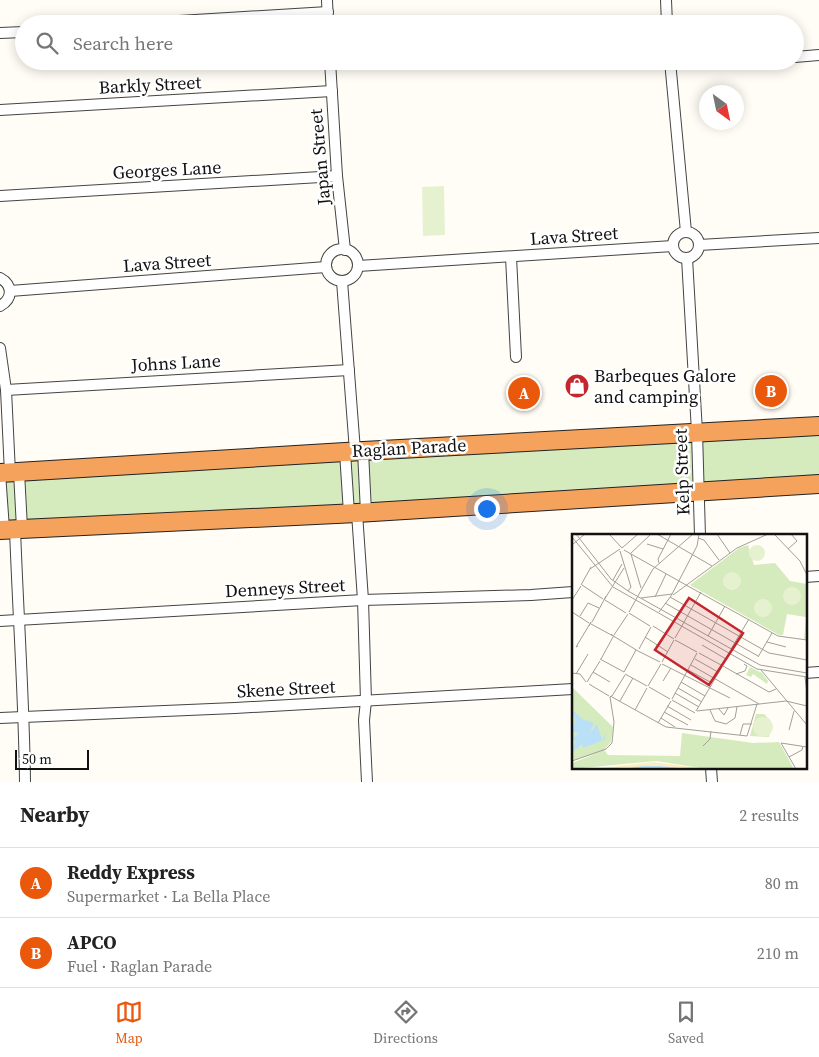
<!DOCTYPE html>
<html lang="en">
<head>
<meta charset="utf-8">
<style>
	:root { --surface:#fff; --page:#f6f6f6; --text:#222; --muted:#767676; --line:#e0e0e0; --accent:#ea580c }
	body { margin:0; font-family:"Source Serif 4",serif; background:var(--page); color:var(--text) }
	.compass { position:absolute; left:699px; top:85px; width:45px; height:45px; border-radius:50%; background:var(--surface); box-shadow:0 2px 12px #0003; rotate:147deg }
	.scale { position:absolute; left:15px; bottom:12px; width:74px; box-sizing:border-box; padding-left:5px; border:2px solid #111; border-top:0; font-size:14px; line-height:18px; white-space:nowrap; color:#111; -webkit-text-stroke:4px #fff; paint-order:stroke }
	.you { position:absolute; left:486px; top:508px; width:18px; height:18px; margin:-12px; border:4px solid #fff; border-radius:50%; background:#1a73e8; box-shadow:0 0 0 8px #1a73e833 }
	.badge { display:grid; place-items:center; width:32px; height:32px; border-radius:50%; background:var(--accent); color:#fff; font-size:16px; font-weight:700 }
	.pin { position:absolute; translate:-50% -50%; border:2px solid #fff; box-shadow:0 1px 5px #0006 }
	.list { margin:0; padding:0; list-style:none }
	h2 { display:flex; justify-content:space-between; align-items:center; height:65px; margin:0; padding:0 20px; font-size:21px }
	h2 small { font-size:16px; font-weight:400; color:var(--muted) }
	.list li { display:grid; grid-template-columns:32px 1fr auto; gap:15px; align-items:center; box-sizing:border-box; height:70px; padding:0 20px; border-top:1px solid var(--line) }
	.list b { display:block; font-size:19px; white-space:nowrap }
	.list p { margin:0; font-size:16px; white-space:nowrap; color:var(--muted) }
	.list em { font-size:16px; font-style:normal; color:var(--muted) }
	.icon { flex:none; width:28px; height:28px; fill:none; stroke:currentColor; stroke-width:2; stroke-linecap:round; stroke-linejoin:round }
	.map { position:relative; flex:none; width:819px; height:782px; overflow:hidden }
	.search { position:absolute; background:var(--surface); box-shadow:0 2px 12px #0003; left:15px; right:15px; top:15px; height:55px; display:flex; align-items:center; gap:12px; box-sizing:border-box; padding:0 18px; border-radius:28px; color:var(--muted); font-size:19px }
	.sheet { height:205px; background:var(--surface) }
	nav { display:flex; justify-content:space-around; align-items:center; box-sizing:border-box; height:70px; border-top:1px solid var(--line); background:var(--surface); font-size:14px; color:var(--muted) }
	nav a { display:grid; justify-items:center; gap:2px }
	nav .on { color:var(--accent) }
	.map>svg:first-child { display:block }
	.green { fill:#d5ebbd }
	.pitch { fill:#e6f2cf }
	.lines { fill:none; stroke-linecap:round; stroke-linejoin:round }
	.street-casing { stroke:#444; stroke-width:12 }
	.highway-casing { stroke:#222; stroke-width:20 }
	.street { stroke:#fff; stroke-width:10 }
	.highway { stroke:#f5a25d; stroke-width:18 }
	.labels { text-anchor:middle; stroke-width:5; stroke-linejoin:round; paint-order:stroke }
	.street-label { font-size:18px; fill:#111; stroke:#fff }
	.poi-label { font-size:18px; fill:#111; stroke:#fff; text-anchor:start }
	.inset-road { fill:none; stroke:#a09f9a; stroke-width:1 }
	.view { fill:#c4262e; fill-opacity:0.15; stroke:#c4262e; stroke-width:2.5 }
	.inset-edge { fill:none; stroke:#111; stroke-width:2.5 }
</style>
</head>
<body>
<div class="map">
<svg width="819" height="782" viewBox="0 0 819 782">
	<rect width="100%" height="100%" fill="#fffdf5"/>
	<path class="green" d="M819 426V484L0 530V473Z"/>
	<path class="pitch" d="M444 186 445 235 423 236 422 187Z"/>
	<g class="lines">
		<defs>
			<g id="street">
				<path d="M327 0 328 24"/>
				<path d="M666 0 667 24"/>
				<path d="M130 24 328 12"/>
				<path d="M0 33 24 32"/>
				<path d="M795 57 819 55"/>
				<path d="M330 61 337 176 345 250"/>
				<path d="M670 61 686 232"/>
				<path d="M670 64 718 61"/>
				<path d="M0 110 332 91"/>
				<path d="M0 196 337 176"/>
				<circle cx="686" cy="245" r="13"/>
				<path d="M699 245 819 238"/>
				<circle cx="342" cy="265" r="16"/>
				<path d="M511 257 516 357"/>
				<path d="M687 258 697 432 700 536"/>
				<path d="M358 266 673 246"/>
				<path d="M0 278C13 285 13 299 0 306"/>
				<path d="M342 281 355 451"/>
				<path d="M10 291 326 267"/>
				<path d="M0 348 6 390 10 473"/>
				<path d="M6 390 349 370"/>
				<path d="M363 451 366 512"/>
				<path d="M345 452 349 513"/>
				<path d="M19 472 22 528"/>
				<path d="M0 473 4 529"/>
				<path d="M357 513 363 600 366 701 364 720 367 782"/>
				<path d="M15 529C18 613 24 697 25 782"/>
				<path d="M805 577 819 576"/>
				<path d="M0 621 363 600 531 595 573 592"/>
				<path d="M805 673 819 672"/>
				<path d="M0 718 235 708 573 689"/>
				<path d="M711 768 712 782"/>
			</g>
			<g id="highway">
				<path d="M0 473 345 452 819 426"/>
				<path d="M0 530 357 513 819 484"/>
			</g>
		</defs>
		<use href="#street" class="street-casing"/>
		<use href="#highway" class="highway-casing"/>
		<use href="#street" class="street"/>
		<use href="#highway" class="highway"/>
	</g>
	<defs>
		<symbol id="shop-disc" viewBox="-11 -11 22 22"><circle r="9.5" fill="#c4262e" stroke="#fff"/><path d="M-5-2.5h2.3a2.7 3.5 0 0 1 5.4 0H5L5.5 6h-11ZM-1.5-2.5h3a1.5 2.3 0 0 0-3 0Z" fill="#fff"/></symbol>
	</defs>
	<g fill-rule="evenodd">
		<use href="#shop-disc" x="563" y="372" width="28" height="28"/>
	</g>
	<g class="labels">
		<g class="street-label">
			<text transform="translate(150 85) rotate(-3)" y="6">Barkly Street</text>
			<text transform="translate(320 157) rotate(-95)" y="6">Japan Street</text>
			<text transform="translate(167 170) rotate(-3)" y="6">Georges Lane</text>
			<text transform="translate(574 236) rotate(-4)" y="6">Lava Street</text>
			<text transform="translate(167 263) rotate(-4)" y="6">Lava Street</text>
			<text transform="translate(176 363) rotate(-3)" y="6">Johns Lane</text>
			<text transform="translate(409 448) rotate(-3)" y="6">Raglan Parade</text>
			<text transform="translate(682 472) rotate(-92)" y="6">Kelp Street</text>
			<text transform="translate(285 588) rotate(-3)" y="6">Denneys Street</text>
			<text transform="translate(286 689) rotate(-3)" y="6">Skene Street</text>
		</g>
		<g class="poi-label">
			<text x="594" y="382">Barbeques Galore<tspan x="594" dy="21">and camping</tspan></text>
		</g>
	</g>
	<g transform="translate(572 534)">
		<rect width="235" height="235" fill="#fffdf5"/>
		<path d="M176 11 182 31 203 29 218 47 235 50V105H232L234 83 215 80 211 101H207L118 51 167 14ZM178 133 190 139 196 147 195 150 181 140 179 143 174 141ZM0 153 41 193 39 208 32 216 36 221 108 222 110 199 181 209 207 208 222 235H134L84 227 0 235V229L26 219 0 227ZM184 180H192L199 187 197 203 178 202Z" fill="#d5ebbd"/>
		<path d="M81 228 133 235 88 232 22 235Z" fill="#fbeec1"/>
		<path d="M177 19a8 8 0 1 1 16 0a8 8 0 1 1-16 0ZM151 47a9 9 0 1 1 18 0a9 9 0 1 1-18 0ZM211 62a9 9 0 1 1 18 0a9 9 0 1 1-18 0ZM182 74a9 9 0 1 1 18 0a9 9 0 1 1-18 0ZM181 193a10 10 0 1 1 20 0a10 10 0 1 1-20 0Z" fill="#e6f2cf"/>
		<path d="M0 175 10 185 22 189 17 201 6 214 0 218 3 208 0 202 3 203 6 199 0 198 3 186ZM25 190 30 206 35 198 32 206 11 214 10 210ZM88 232 117 235H49L71 232Z" fill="#b9e0f7"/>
		<path class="inset-road" d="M4 0 39 45 56 57 188 131 235 139M37 0 50 14M85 0 140 32M145 0 158 19M202 0 228 27 235 41M0 3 41 53 185 135 235 143M126 4 132 6 147 26M75 10 91 15M0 11 13 0M50 14 66 0M216 15 225 7 219 0M52 16 114 51M48 17 59 53 56 57M58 20 79 0M59 20 69 54M87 29 86 25 99 0M18 35 48 15M41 46 50 30M9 51 19 33M10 51 31 65M114 51 206 102 235 106M101 61 165 14 196 0M34 62 32 66 52 34M83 63 94 40M98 63 197 119 235 126M69 64 100 60M0 66 9 52M33 66 54 79M93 69 186 122M0 78 17 89M57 78 81 35 121 0M87 78 99 62 125 12 127 0M57 79 78 92M8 82 16 69 27 74M20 88 32 66M19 90 43 103 39 100M81 92 102 105M42 101 56 80M136 102 153 72M43 103 66 117M73 103 96 118M103 104 129 58M103 106 125 118M195 108 214 113M130 111 154 125M6 112 4 113 19 88 17 92M67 115 79 93M159 115 177 85M66 117 88 128M127 119 149 131M186 123 200 99M28 125 52 138M29 125 41 103M123 125 146 138M90 128 102 106M90 130 158 164M119 131 187 170M151 132 197 158 204 155M116 136 140 149M189 136 235 191M21 138 38 148M52 138 64 116M0 139 8 140 14 148M4 140 16 120M53 140 75 152M164 140 173 137 175 132 172 130M233 143 235 159M91 147 99 134M15 148 28 127M109 148 133 162M17 150 37 162M76 152 89 130M77 153 98 165M106 154 130 168M103 159 127 173M40 162 53 141M40 163 94 193 175 202 185 170M100 165 125 119M100 166 123 179M48 167 61 144M214 167 235 172M95 172 119 186M147 175 152 181 156 174M63 176 75 154M138 176 143 187 154 190 163 184 165 173M124 177 150 133M125 177 214 167M92 178 116 191M89 184 103 193M86 189 99 167M217 196 222 177M168 201 171 190H180M131 212 138 205 139 197M217 223 230 216 231 212M0 227 34 215 40 209 42 188 38 163 40 162 38 163M224 235 209 209 235 213"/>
		<path class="view" d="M117 64 171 99 137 151 83 116Z"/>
		<rect width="235" height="235" class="inset-edge"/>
	</g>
</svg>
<svg class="compass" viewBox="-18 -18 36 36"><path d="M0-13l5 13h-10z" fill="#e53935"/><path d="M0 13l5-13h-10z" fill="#767676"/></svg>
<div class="scale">50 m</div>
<div class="you"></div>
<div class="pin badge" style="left:524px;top:393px">A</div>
<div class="pin badge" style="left:771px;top:391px">B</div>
<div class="search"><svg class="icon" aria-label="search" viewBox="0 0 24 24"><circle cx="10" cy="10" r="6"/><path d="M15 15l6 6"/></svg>Search here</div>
</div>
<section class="sheet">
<h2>Nearby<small>2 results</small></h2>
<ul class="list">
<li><span class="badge">A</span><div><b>Reddy Express</b><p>Supermarket · La Bella Place</p></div><em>80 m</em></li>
<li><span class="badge">B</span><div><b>APCO</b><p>Fuel · Raglan Parade</p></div><em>210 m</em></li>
</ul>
</section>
<nav>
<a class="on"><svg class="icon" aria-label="map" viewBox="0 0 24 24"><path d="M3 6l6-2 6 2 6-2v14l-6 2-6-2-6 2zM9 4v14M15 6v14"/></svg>Map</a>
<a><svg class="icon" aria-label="directions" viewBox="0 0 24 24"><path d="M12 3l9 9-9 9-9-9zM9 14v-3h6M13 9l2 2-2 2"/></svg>Directions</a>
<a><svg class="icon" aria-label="saved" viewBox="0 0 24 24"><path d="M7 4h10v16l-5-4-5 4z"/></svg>Saved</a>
</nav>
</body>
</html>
